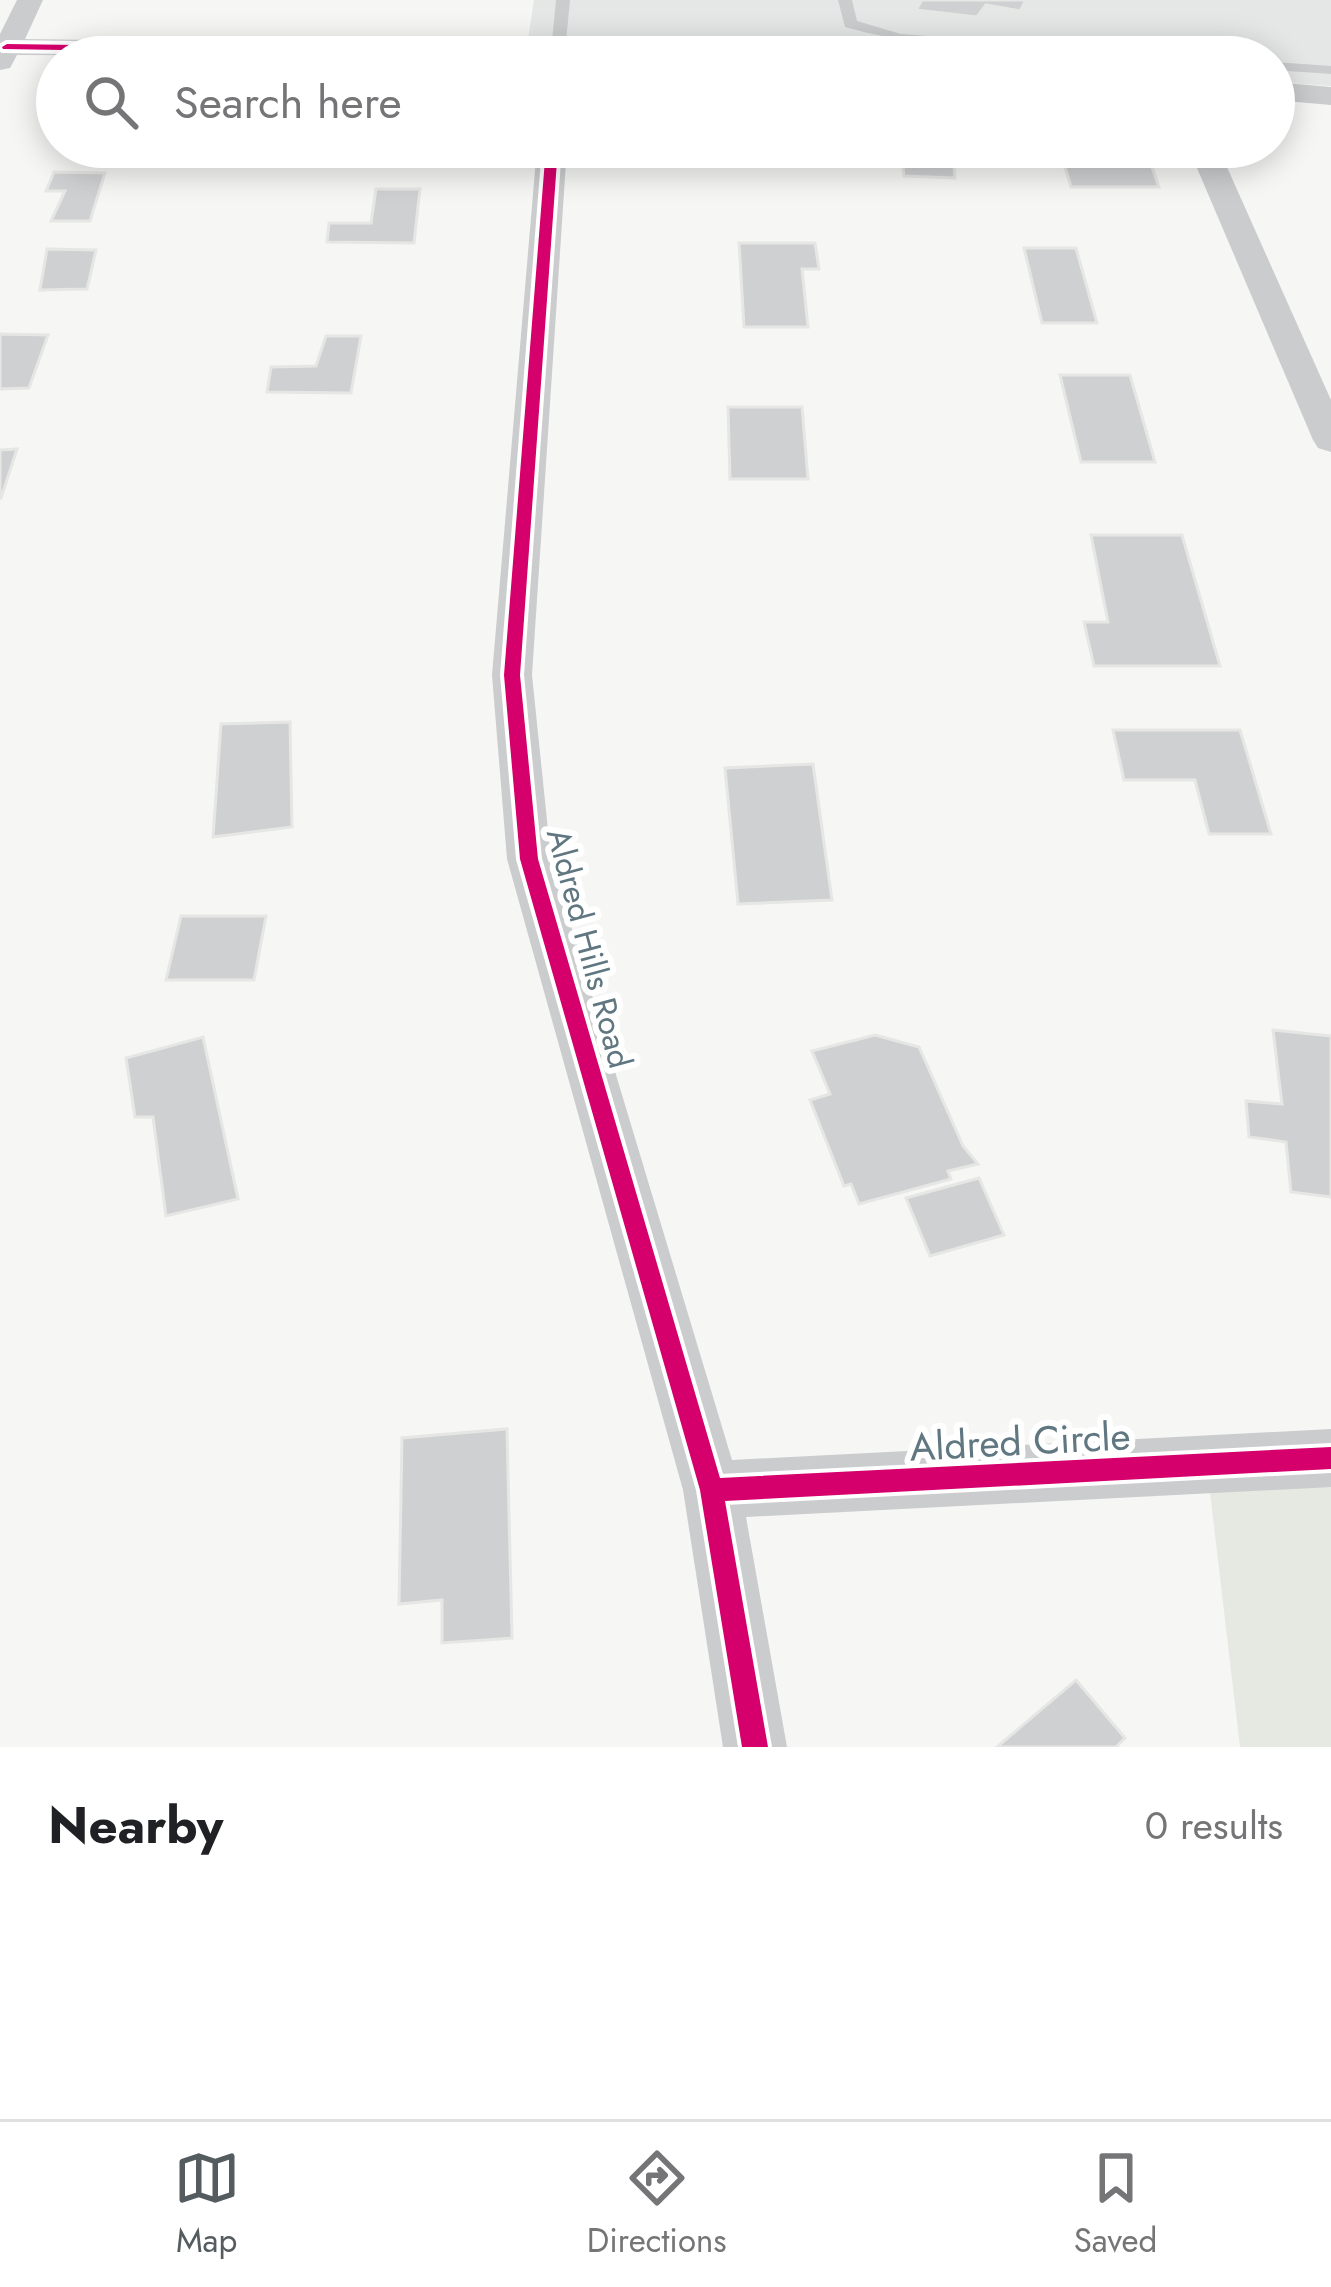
<!DOCTYPE html>
<html lang="en">
<head>
<meta charset="utf-8">
<style>
	:root { --surface:#fff; --page:#f2f2f2; --text:#202124; --muted:#757577; --line:#e0e0e0; --accent:#545c60 }
	body { margin:0; font-family:Jost,sans-serif; background:var(--page); color:var(--text) }
	.list { margin:0; padding:0; list-style:none }
	h2 { display:flex; justify-content:space-between; align-items:center; height:156px; margin:0; padding:0 48px; font-size:51px }
	h2 small { font-size:39px; font-weight:400; color:var(--muted) }
	.icon { flex:none; width:66px; height:66px; fill:none; stroke:currentColor; stroke-width:2; stroke-linecap:round; stroke-linejoin:round }
	.map { position:relative; flex:none; width:1331px; height:1747px; overflow:hidden }
	.search { position:absolute; background:var(--surface); box-shadow:0 6px 30px #0003; left:36px; right:36px; top:36px; height:132px; display:flex; align-items:center; gap:30px; box-sizing:border-box; padding:0 42px; border-radius:66px; color:var(--muted); font-size:45px }
	.sheet { height:372px; background:var(--surface) }
	nav { display:flex; justify-content:space-around; align-items:center; box-sizing:border-box; height:168px; border-top:3px solid var(--line); background:var(--surface); font-size:33px; color:var(--muted) }
	nav a { display:grid; justify-items:center; gap:6px }
	nav .on { color:var(--accent) }
	.map>svg:first-child { display:block }
	.built { fill:#e5e7e6 }
	.green { fill:#e6e8e2 }
	.building { fill:#ced0d1; stroke:#e6e6e4; stroke-width:3 }
	.lines { fill:none; stroke-linecap:round; stroke-linejoin:round }
	.service { fill:#cbcccd; fill-rule:evenodd }
	.minor { fill:#cbcccd; fill-rule:evenodd }
	.cycleway-casing { stroke:#fff; stroke-width:8 }
	.cycleway { fill:#d6006c; fill-rule:evenodd }
	.labels { text-anchor:middle; stroke-width:12; stroke-linejoin:round; paint-order:stroke }
	.street-label { font-size:33px; fill:#607781; stroke:#fff }
	.near-street-label { font-size:39px; fill:#607781; stroke:#fff }
</style>
</head>
<body>
<div class="map">
<svg width="1331" height="1747" viewBox="0 0 1331 1747">
	<rect width="100%" height="100%" fill="#f6f6f5"/>
	<path class="built" d="M534 0H1331V86L1274 82V57L526 52Z"/>
	<path class="green" d="M1331 1479V1747H1240L1210 1492Z"/>
	<g class="building">
		<path d="M922 0H1026L1020 11 986 5 977 17 916 10Z"/>
		<path d="M661 147H702V158H660Z"/>
		<path d="M818 147H932L933 155 953 156 955 178 904 176 902 155 819 154Z"/>
		<path d="M1059 147H1120L1124 161H1150L1159 187H1071Z"/>
		<path d="M54 172 105 173 90 221H51L65 191H46Z"/>
		<path d="M376 189H420L414 243 327 242 329 223H371Z"/>
		<path d="M739 243H815L819 269H802L808 327H744Z"/>
		<path d="M1024 248H1076L1097 323H1042Z"/>
		<path d="M47 249 96 250 87 289 40 290Z"/>
		<path d="M0 334 48 335 29 388 0 389Z"/>
		<path d="M326 336H361L351 393 267 392 271 367 316 366Z"/>
		<path d="M1060 375H1130L1155 462H1081Z"/>
		<path d="M728 407H802L808 479H730Z"/>
		<path d="M17 449 1 498H0V450Z"/>
		<path d="M1091 535H1182L1220 666H1094L1084 622H1108Z"/>
		<path d="M290 722 292 827 213 837 221 724Z"/>
		<path d="M1113 730H1240L1271 834H1209L1195 780H1124Z"/>
		<path d="M813 764 832 900 738 904 725 768Z"/>
		<path d="M181 916H266L254 980H166Z"/>
		<path d="M1273 1030 1331 1036V1197L1291 1192 1286 1142 1249 1137 1246 1101 1282 1104Z"/>
		<path d="M875 1035 919 1047 963 1146 978 1164 948 1171 951 1179 859 1204 851 1184 844 1186 810 1100 830 1094 812 1051Z"/>
		<path d="M203 1037 238 1199 166 1216 153 1117H135L126 1058Z"/>
		<path d="M979 1178 1004 1235 930 1256 906 1198Z"/>
		<path d="M507 1429 512 1638 442 1643V1600L399 1604 402 1438Z"/>
		<path d="M1076 1680 1125 1738 1116 1747H997Z"/>
	</g>
	<g class="lines">
		<g class="service">
			<path d="M556 0H570L565 52 558 56 551 52Z"/>
			<path d="M838 0H852L857 21 901 34 1155 53 1162 57C1058 57 946 55 845 27Z"/>
			<path d="M1274 62 1331 66V74L1274 70Z"/>
		</g>
		<g class="minor">
			<path d="M17 0H43L25 39 724 49 738 57 17 55 10 68 0 70V34Z"/>
			<path d="M1274 82 1331 87V105L1274 100Z"/>
			<path d="M537 147H567L532 675 551 859 732 1460 1331 1429V1487L746 1517 787 1747H723L683 1490 507 859 492 675Z"/>
			<path d="M1188 147H1218L1331 400V452L1318 448 1313 440Z"/>
		</g>
		<defs>
			<g id="cycleway">
				<path d="M7 44 724 54 730 57H487L3 49 2 47Z"/>
				<path d="M546 147H558L520 675 538 859 720 1478 1331 1447V1469L725 1501 768 1747H742L700 1490 520 859 504 675Z"/>
			</g>
		</defs>
		<use href="#cycleway" class="cycleway-casing"/>
		<use href="#cycleway" class="cycleway"/>
	</g>
	<g class="labels">
		<g class="street-label">
			<text transform="translate(590 948) rotate(75)" y="12">Aldred Hills Road</text>
		</g>
		<g class="near-street-label">
			<text transform="translate(1020 1441) rotate(-3)" y="14">Aldred Circle</text>
		</g>
	</g>
</svg>
<div class="search"><svg class="icon" aria-label="search" viewBox="0 0 24 24"><circle cx="10" cy="10" r="6"/><path d="M15 15l6 6"/></svg>Search here</div>
</div>
<section class="sheet">
<h2>Nearby<small>0 results</small></h2>
<ul class="list">
</ul>
</section>
<nav>
<a class="on"><svg class="icon" aria-label="map" viewBox="0 0 24 24"><path d="M3 6l6-2 6 2 6-2v14l-6 2-6-2-6 2zM9 4v14M15 6v14"/></svg>Map</a>
<a><svg class="icon" aria-label="directions" viewBox="0 0 24 24"><path d="M12 3l9 9-9 9-9-9zM9 14v-3h6M13 9l2 2-2 2"/></svg>Directions</a>
<a><svg class="icon" aria-label="saved" viewBox="0 0 24 24"><path d="M7 4h10v16l-5-4-5 4z"/></svg>Saved</a>
</nav>
</body>
</html>
